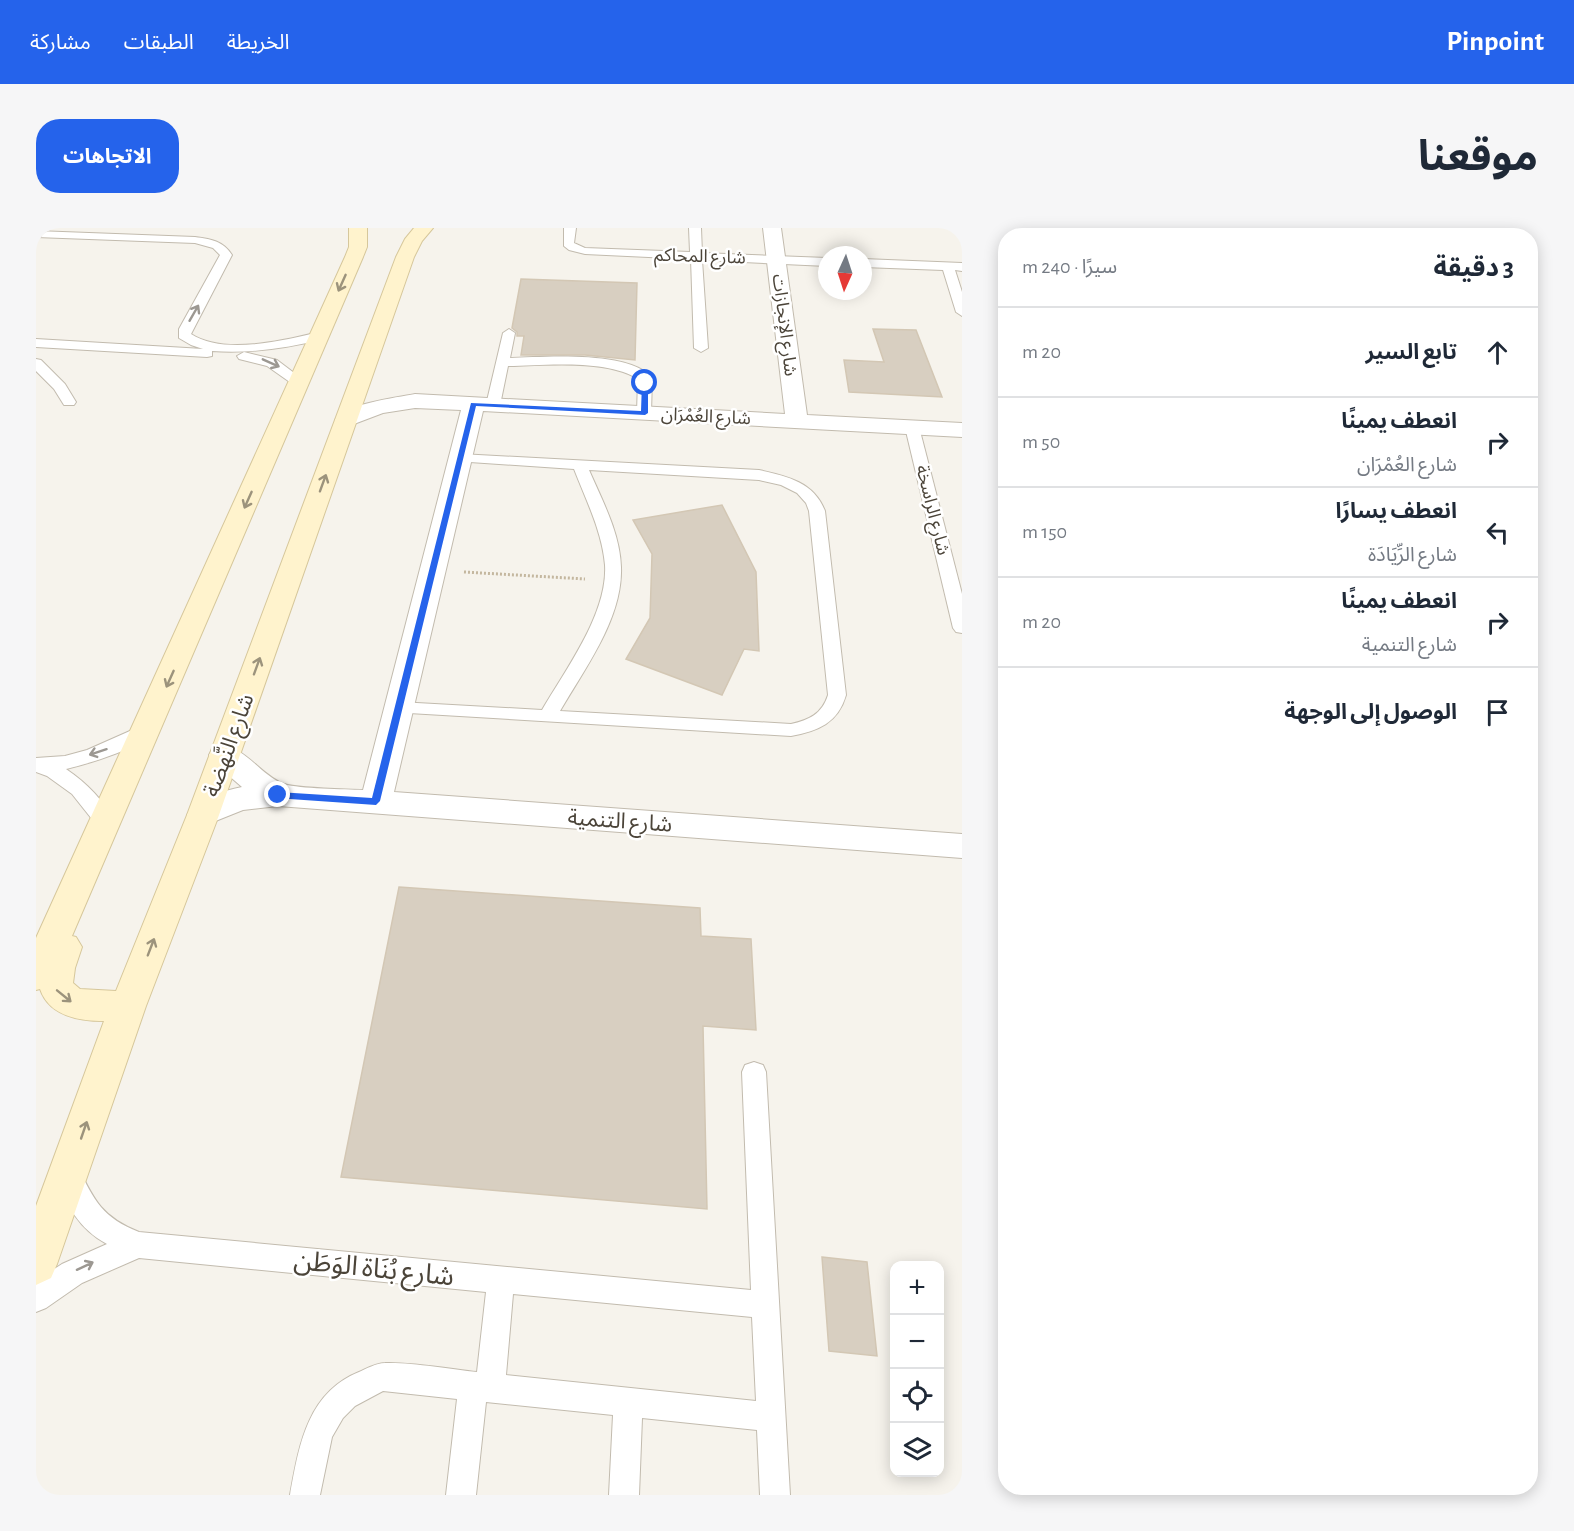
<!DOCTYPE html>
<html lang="ar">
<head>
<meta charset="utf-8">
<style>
	:root { --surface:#fff; --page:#f6f6f7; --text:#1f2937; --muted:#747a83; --line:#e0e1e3; --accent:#2563eb }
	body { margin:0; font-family:"Alegreya Sans","Noto Sans Arabic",sans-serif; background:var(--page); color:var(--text); direction:rtl }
	.controls { position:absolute; right:18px; bottom:18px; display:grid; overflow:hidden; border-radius:12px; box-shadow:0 3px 15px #0003 }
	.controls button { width:54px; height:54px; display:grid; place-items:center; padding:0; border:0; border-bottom:2px solid var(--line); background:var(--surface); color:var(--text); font:30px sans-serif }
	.compass { position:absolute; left:782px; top:18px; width:54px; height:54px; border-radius:50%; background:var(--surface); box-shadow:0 3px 15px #0003; rotate:183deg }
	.stop { position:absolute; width:18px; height:18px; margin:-14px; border:4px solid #2563eb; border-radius:50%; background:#fff }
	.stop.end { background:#2563eb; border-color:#fff; box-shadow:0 2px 6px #0008 }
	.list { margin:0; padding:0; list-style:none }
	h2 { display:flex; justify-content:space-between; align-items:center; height:78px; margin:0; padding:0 24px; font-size:26px }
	h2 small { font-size:20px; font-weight:400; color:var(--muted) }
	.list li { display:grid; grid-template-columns:39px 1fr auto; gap:18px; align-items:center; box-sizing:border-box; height:90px; padding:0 24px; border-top:2px solid var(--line) }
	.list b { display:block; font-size:22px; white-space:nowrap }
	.list p { margin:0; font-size:20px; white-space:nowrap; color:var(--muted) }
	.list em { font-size:20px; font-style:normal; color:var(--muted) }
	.icon { flex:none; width:33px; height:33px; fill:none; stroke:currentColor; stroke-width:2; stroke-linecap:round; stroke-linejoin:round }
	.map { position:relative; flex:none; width:926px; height:1267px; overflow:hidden; direction:ltr; border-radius:24px }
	header { display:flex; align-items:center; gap:36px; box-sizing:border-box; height:84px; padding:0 30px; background:var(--accent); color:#fff }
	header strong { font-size:28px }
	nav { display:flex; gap:33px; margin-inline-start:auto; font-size:21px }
	.intro { display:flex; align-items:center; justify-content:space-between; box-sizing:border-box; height:144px; padding:0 36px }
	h1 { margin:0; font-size:42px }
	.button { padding:15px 27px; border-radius:24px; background:var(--accent); color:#fff; font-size:21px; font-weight:700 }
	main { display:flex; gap:36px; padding:0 36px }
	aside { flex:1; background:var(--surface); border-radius:24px; box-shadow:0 3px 15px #0003 }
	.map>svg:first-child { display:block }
	.building { fill:#d8cfc1; stroke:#d3c7b4; stroke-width:1.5 }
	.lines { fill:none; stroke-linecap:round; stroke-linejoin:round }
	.lane-casing { stroke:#c2bbae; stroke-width:2 }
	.street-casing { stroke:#c2bbae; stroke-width:2 }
	.secondary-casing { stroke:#d6c79b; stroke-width:2 }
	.path { stroke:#c4b79f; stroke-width:3; stroke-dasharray:2 2; stroke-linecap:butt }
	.lane { fill:#fff; fill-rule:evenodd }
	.street { fill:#fff; fill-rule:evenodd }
	.secondary { fill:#fff3cd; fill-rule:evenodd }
	.oneway { stroke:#9c937c }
	.oneway2 { stroke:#9c9892 }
	.route { fill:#2563eb }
	.labels { text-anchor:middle; stroke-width:5; stroke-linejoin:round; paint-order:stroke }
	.far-street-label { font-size:18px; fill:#4b4439; stroke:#fff }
	.street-label { font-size:22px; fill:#4b4439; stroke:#fff }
	.near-street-label { font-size:27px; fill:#4b4439; stroke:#fff }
</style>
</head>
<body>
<header>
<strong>Pinpoint</strong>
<nav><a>الخريطة</a><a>الطبقات</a><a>مشاركة</a></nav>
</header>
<div class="intro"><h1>موقعنا</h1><a class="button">الاتجاهات</a></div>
<main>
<aside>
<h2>3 دقيقة<small>سيرًا · 240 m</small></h2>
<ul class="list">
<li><svg class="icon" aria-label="ahead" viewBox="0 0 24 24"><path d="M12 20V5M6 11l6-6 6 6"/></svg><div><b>تابع السير</b></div><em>20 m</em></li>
<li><svg class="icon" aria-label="right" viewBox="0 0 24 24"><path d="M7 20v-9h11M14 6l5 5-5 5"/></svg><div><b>انعطف يمينًا</b><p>شارع العُمْرَان</p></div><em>50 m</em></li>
<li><svg class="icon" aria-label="left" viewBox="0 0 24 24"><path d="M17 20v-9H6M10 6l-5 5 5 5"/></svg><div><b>انعطف يسارًا</b><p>شارع الرِّيَادَة</p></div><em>150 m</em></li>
<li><svg class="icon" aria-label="right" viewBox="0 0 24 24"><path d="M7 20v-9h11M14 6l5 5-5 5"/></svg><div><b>انعطف يمينًا</b><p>شارع التنمية</p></div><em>20 m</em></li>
<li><svg class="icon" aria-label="arrive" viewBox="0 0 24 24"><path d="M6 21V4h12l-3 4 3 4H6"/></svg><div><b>الوصول إلى الوجهة</b></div></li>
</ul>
</aside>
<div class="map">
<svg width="926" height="1267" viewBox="0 0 926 1267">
	<rect width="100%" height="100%" fill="#f6f3ec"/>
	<g class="building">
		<path d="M485 51 601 55 599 132 549 127H485L488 108H481V104L476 100Z"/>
		<path d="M837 101 880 102 906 169 813 164 808 132 848 134Z"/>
		<path d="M686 277 720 344 723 423 708 421 686 467 590 431 614 390 616 326 597 292Z"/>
		<path d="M363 659 664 680 665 708 715 711 720 802 667 798 671 981 305 949Z"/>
		<path d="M786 1029 831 1034 841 1128 793 1123Z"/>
	</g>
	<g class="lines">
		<defs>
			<g id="lane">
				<path d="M528 0H540L538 15 549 20 654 24 653 0H665L666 25 791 30V38L666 32 672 120 665 124 658 120 655 31 549 26 533 22 528 18Z"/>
				<path d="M0 3 159 9C175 11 187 13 196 27L155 106C187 127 247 113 283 104L289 108 288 111C251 120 214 126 176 123V128L171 129 0 119V111L167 121 155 117 143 110V101L184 27 177 20 159 15 0 9Z"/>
				<path d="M827 31 926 35V43L919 42 926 64V88L920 84 907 42 827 39Z"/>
				<path d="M473 101 479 105 474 130C508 129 593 122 616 150L615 185 608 189 601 185 602 151C572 131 508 137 472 138L464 177 457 181 452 180 450 177 467 105Z"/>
				<path d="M208 124 241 132 270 154 268 157H258L231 138 203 131 201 128Z"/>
				<path d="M0 131 5 132 29 156 40 174 38 177H28L18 161 0 143Z"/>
				<path d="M876 195 883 199 926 366V405L920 404 917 400 869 199Z"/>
				<path d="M424 226 723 242C751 248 778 254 789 283L810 467C802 495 782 503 755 508L356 484 354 480 356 476 363 474 506 482C530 441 572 385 569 337 566 303 550 272 538 241L419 233 417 230 419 227ZM553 242 723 252 745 257 761 265 770 275 773 283 792 467C786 486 773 492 755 496L524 483C549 440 587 390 585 339 584 305 566 272 553 242Z"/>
				<path d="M112 495 119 496 121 501C110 519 51 536 30 541 51 555 68 573 80 595L77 600 70 602 63 600 36 566 11 548 0 544V530L29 528 51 522Z"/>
				<path d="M718 834 727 837 730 844 754 1267H724L721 1202 606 1190 603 1267H573L577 1187 450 1174 440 1267H410L421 1171 347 1163 319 1178 307 1190 296 1209 284 1267H254C263 1218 271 1165 323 1144 330 1141 340 1135 349 1135 374 1134 415 1141 441 1144L450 1064 103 1030 46 1055 10 1080 0 1084V1053L26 1036 71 1016C43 1001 30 977 20 947L24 939 33 935 42 939C58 973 67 990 103 1004L715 1062 706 844 709 837ZM477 1066 716 1089 720 1173 470 1147Z"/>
			</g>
			<path id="street" d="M727 0H745L771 187 926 195V209L447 183 358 564 926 606V630L242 578 207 582 167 598 156 595 151 587C160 572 189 562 206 559L177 534 173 527 177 520C206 511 222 547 248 556 264 561 308 561 327 562L425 182 379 180 347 185 310 199 302 197 299 192C311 175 359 170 379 166L749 186Z"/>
			<path id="secondary" d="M313 0H331V19L327 29 36 708 40 709 46 719 39 740 37 755 44 761 80 763 151 587 360 29 369 11 378 0H397L386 13 378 29 183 587 110 778 21 1036 15 1050 0 1057V978L68 793C42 793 13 788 4 761L0 762V710L309 29 313 19Z"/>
		</defs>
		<use href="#lane" class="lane-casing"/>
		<use href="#street" class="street-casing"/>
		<use href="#secondary" class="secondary-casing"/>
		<path class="path" d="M428 344 549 351"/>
		<use href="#lane" class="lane"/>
		<use href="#street" class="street"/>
		<use href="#secondary" class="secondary"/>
	</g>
	<defs><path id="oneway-shaft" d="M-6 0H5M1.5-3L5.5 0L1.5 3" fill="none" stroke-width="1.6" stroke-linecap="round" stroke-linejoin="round" transform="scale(1.5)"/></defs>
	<g class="oneway">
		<use href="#oneway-shaft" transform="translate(306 55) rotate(114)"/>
		<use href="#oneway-shaft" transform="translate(287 255) rotate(-70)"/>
		<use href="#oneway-shaft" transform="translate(212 272) rotate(114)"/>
		<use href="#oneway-shaft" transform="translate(221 438) rotate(-70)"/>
		<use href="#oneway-shaft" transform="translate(134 451) rotate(114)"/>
		<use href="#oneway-shaft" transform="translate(115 719) rotate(-69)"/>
		<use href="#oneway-shaft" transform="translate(28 768) rotate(39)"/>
		<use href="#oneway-shaft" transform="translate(48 902) rotate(-71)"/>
	</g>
	<g class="oneway2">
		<use href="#oneway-shaft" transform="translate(158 85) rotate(-60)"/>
		<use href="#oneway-shaft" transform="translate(235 135) rotate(24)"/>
		<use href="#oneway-shaft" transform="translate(62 524) rotate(162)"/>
		<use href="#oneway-shaft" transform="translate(49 1038) rotate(-25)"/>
	</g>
	<path class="route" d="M609 153 612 155V185L609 187 440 178 344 573 340 577 239 570V565L242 564 336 570 435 175 605 183 606 155Z"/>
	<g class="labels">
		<g class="far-street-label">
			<text transform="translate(664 28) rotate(2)" y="6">شارع المحاكم</text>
			<text transform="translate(749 97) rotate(83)" y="6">شارع الإنجازات</text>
			<text transform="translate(670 188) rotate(3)" y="6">شارع العُمْرَان</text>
			<text transform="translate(897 282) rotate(76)" y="6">شارع الراسخة</text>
		</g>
		<g class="street-label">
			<text transform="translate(192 517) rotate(-70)" y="8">شارع النَّهضة</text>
			<text transform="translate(584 592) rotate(4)" y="8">شارع التنمية</text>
		</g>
		<g class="near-street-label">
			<text transform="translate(338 1040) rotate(6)" y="9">شارع بُنَاة الوَطَن</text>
		</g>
	</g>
</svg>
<div class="controls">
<button>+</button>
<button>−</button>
<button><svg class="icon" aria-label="locate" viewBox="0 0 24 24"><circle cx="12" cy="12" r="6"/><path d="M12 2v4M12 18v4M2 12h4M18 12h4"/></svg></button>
<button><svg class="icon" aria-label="layers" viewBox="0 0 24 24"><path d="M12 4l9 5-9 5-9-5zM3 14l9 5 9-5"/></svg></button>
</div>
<svg class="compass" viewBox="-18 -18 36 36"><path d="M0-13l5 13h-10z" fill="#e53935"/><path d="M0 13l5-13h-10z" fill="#747a83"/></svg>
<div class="stop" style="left:609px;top:155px"></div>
<div class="stop end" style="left:242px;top:567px"></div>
</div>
</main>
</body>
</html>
